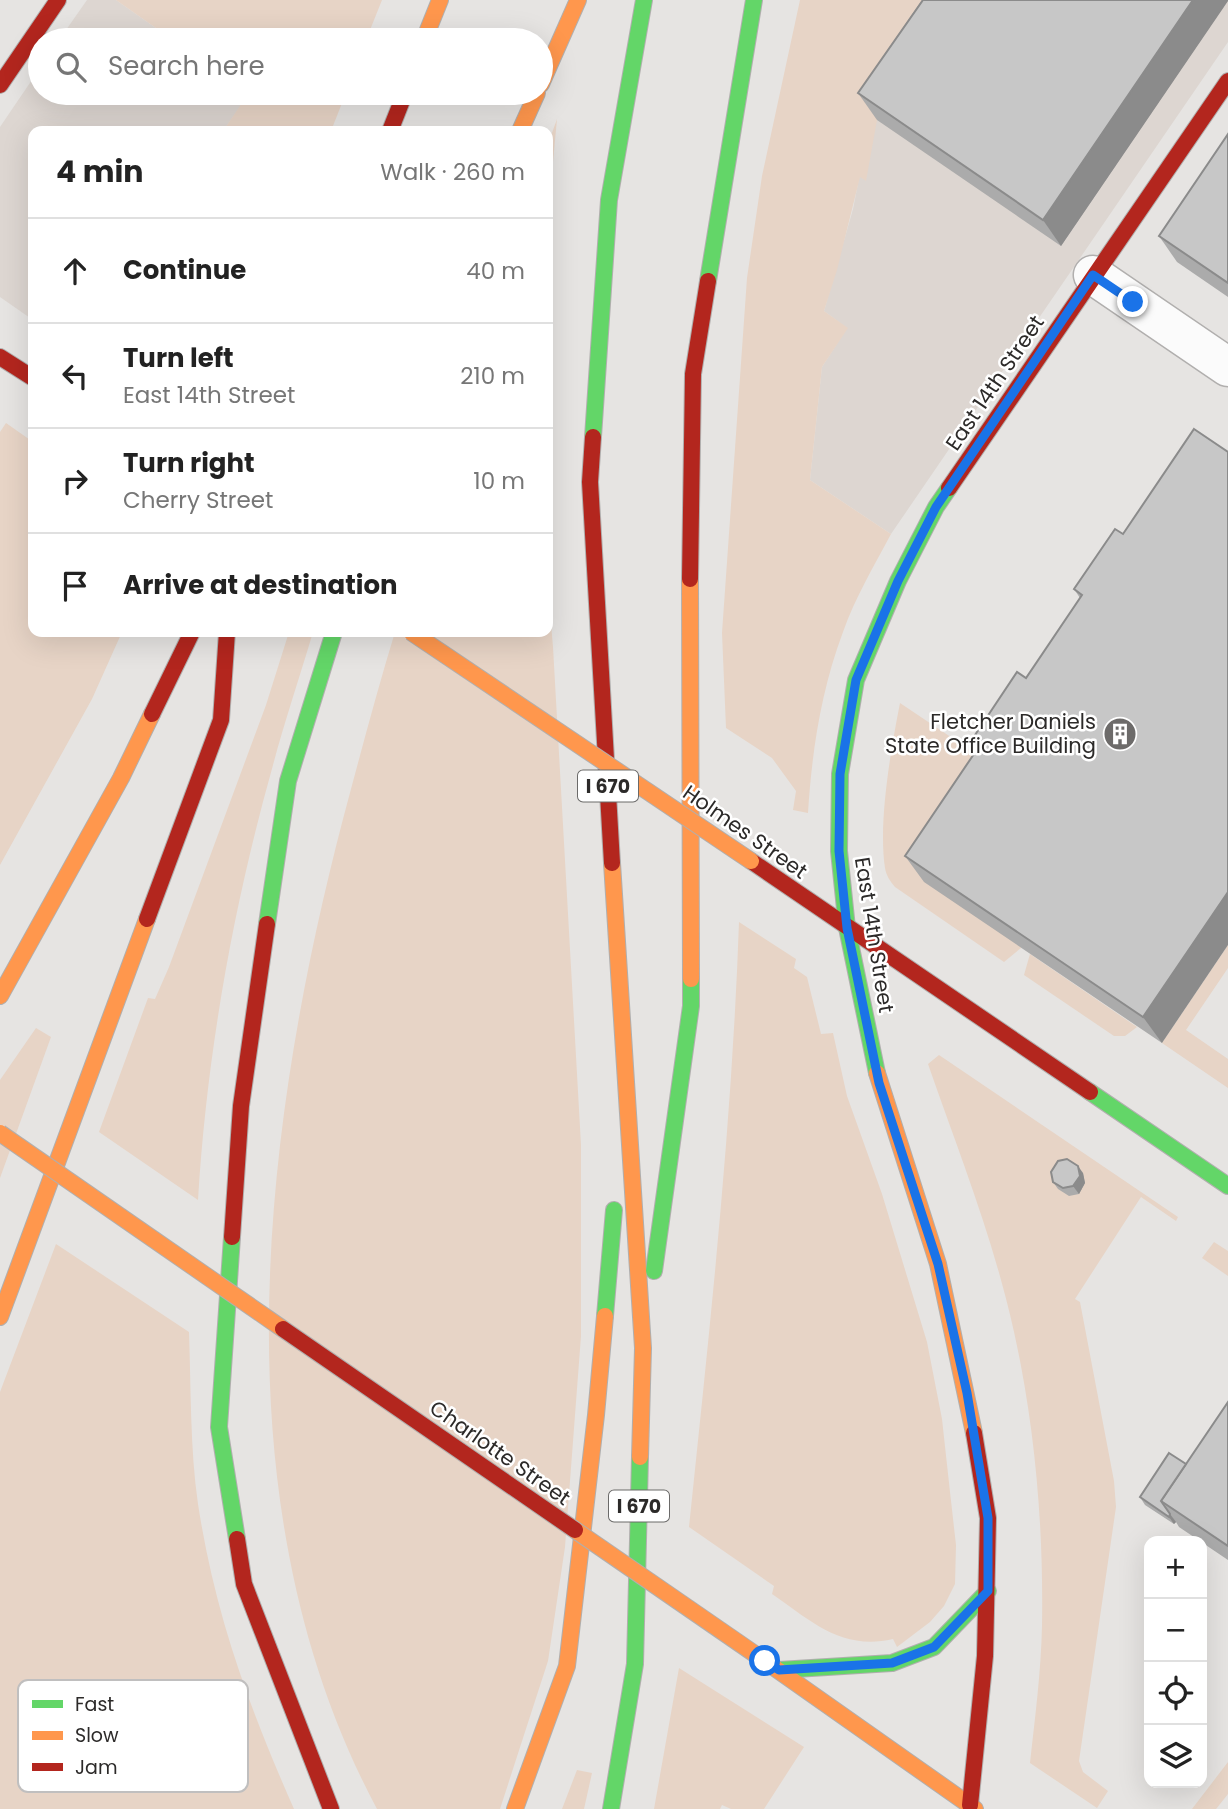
<!DOCTYPE html>
<html lang="en">
<head>
<meta charset="utf-8">
<style>
	:root { --surface:#fff; --page:#f2f2f2; --text:#222; --muted:#767676; --line:#e0e0e0 }
	body { margin:0; font-family:Poppins,sans-serif; background:var(--page); color:var(--text) }
	.controls { position:absolute; right:21px; bottom:21px; display:grid; overflow:hidden; border-radius:14px; box-shadow:0 7px 28px #0002 }
	.controls button { width:63px; height:63px; display:grid; place-items:center; padding:0; border:0; border-bottom:2px solid var(--line); background:var(--surface); color:var(--text); font:35px sans-serif }
	.stop { position:absolute; width:21px; height:21px; margin:-16px; border:5px solid #1a73e8; border-radius:50%; background:#fff }
	.stop.end { background:#1a73e8; border-color:#fff; box-shadow:0 2px 7px #0008 }
	.list { margin:0; padding:0; list-style:none }
	h2 { display:flex; justify-content:space-between; align-items:center; height:91px; margin:0; padding:0 28px; font-size:30px }
	h2 small { font-size:23px; font-weight:400; color:var(--muted) }
	.list li { display:grid; grid-template-columns:46px 1fr auto; gap:21px; align-items:center; box-sizing:border-box; height:105px; padding:0 28px; border-top:2px solid var(--line) }
	.list b { display:block; font-size:26px; white-space:nowrap }
	.list p { margin:0; font-size:23px; white-space:nowrap; color:var(--muted) }
	.list em { font-size:23px; font-style:normal; color:var(--muted) }
	.icon { flex:none; width:38px; height:38px; fill:none; stroke:currentColor; stroke-width:2; stroke-linecap:round; stroke-linejoin:round }
	.map { position:relative; flex:none; width:1228px; height:1809px; overflow:hidden }
	.search { position:absolute; background:var(--surface); box-shadow:0 7px 28px #0002; left:28px; top:28px; width:525px; height:77px; display:flex; align-items:center; gap:18px; box-sizing:border-box; padding:0 24px; border-radius:38px; color:var(--muted); font-size:26px }
	.panel { position:absolute; background:var(--surface); box-shadow:0 7px 28px #0002; left:28px; top:126px; width:525px; height:511px; border-radius:14px }
	.map>svg:first-child { display:block }
	.built { fill:#ddd6d1 }
	.green { fill:#e7d4c6 }
	.lines { fill:none; stroke-linecap:round; stroke-linejoin:round }
	.street-casing { stroke:#b1afae; stroke-width:41 }
	.fast-casing { stroke:#b1afae; stroke-width:18 }
	.slow-casing { stroke:#b1afae; stroke-width:18 }
	.jam-casing { stroke:#b1afae; stroke-width:18 }
	.street { stroke:#fbfbfb; stroke-width:38 }
	.fast { stroke:#63d668; stroke-width:16 }
	.slow { stroke:#ff974d; stroke-width:16 }
	.jam { stroke:#b3261e; stroke-width:16 }
	.slow-bridge-casing { stroke:#b1afae; stroke-width:18; stroke-linecap:butt }
	.jam-bridge-casing { stroke:#b1afae; stroke-width:18; stroke-linecap:butt }
	.slow-bridge { stroke:#ff974d; stroke-width:16 }
	.jam-bridge { stroke:#b3261e; stroke-width:16 }
	.wall { fill:#ababab }
	.shaded-wall { fill:#8b8b8b }
	.building { fill:#c7c7c7; stroke:#8b8b8b; stroke-width:2 }
	.route { stroke:#1a73e8; stroke-width:9 }
	.labels { text-anchor:middle; stroke-width:5; stroke-linejoin:round; paint-order:stroke }
	.shield { fill:#fff; stroke:#6b6a69; stroke-width:2 }
	.shield-label { font-size:19px; font-weight:bold; fill:#2c2a29 }
	.street-label { font-size:21px; fill:#2c2a29; stroke:#fff }
	.poi-label { font-size:21px; fill:#2c2a29; stroke:#fff; text-anchor:end }
	.key { fill:#fff; stroke:#c0bfbf; stroke-width:2 }
	.key-label { font-size:19px; fill:#2c2a29 }
</style>
</head>
<body>
<div class="map">
<svg width="1228" height="1809" viewBox="0 0 1228 1809">
	<rect width="100%" height="100%" fill="#e6e4e2"/>
	<g class="built">
		<path d="M87 0H116L173 40H59Z"/>
		<path d="M905 0H1228V42L891 534 810 480 822 367 847 328 824 311 853 209 878 82Z"/>
		<path d="M40 68V93L249 94 223 131H33V320L0 297V127Z"/>
	</g>
	<g class="green">
		<path d="M116 0H382L366 40H173Z"/>
		<path d="M800 0H922L947 19 877 120 866 181 860 177 837 270 824 311 848 328 822 367 810 480 891 534C874 566 855 598 843 632 821 691 812 750 808 813L793 810 796 791 772 758 726 728 722 633 747 278 762 176Z"/>
		<path d="M247 93H346L331 131H223L248 94Z"/>
		<path d="M557 119 548 215V144Z"/>
		<path d="M6 423 33 442V632H122L92 699 0 865V432Z"/>
		<path d="M548 588 553 647 581 1145V1336L565 1547 548 1661 500 1809H377C212 1500 263 1114 351 789 365 737 379 684 395 632H548Z"/>
		<path d="M289 632H313C300 676 285 720 273 765 233 907 207 1053 198 1200L99 1132 148 998 155 999 169 967 266 705Z"/>
		<path d="M900 703 991 764 1021 948 1004 962 895 887C890 881 886 875 885 868 878 822 891 749 900 703Z"/>
		<path d="M739 922 796 959 794 968 807 977 821 1034 833 1033 847 1096 882 1194 927 1342 942 1419 950 1492 956 1545 955 1584 944 1606 930 1622 897 1647 893 1639C842 1651 811 1621 772 1594L774 1586 689 1527C710 1326 732 1125 739 922Z"/>
		<path d="M1228 945V968L1186 1030 1228 1059V1088L1162 1043Z"/>
		<path d="M1030 954 1137 1027 1125 1036H1114L1024 975Z"/>
		<path d="M36 1028 51 1037 0 1178V1080Z"/>
		<path d="M939 1055 1178 1217 1176 1221 1141 1197 1075 1299 1080 1302 1114 1481 1116 1507 1079 1761 1083 1772 1108 1791 1097 1808 1030 1763C1035 1718 1041 1672 1042 1626 1044 1511 1032 1391 1001 1280 981 1207 953 1136 928 1064Z"/>
		<path d="M1214 1242 1228 1251V1276L1202 1258Z"/>
		<path d="M56 1244 189 1332C191 1387 190 1449 198 1504 215 1615 249 1707 294 1809H0V1392Z"/>
		<path d="M679 1668 804 1747 764 1809H731L722 1805 720 1809H654Z"/>
		<path d="M1228 1762V1794L1216 1809H1192Z"/>
		<path d="M577 1770 592 1773 584 1809H562Z"/>
	</g>
	<g class="lines">
		<defs>
			<path id="street" d="M1093 275 1228 367"/>
			<g id="fast">
				<path d="M708 281 754 0"/>
				<path d="M593 437 609 200 644 0"/>
				<path d="M267 924 288 781 334 632"/>
				<path d="M877 1073 847 928 839 851 840 774 856 680 898 581 936 507 949 488"/>
				<path d="M1090 1092 1228 1186"/>
				<path d="M232 1237 219 1427 237 1539"/>
				<path d="M654 1271 691 1006V979"/>
				<path d="M605 1316 614 1210"/>
				<path d="M779 1670 892 1663 934 1647 988 1591"/>
				<path d="M611 1809 635 1664 640 1457"/>
				<path d="M969 1809 970 1805"/>
			</g>
			<g id="slow">
				<path d="M424 40 440 0"/>
				<path d="M541 84 578 0"/>
				<path d="M520 131 537 93"/>
				<path d="M690 579 691 979"/>
				<path d="M612 863 643 1348 640 1457"/>
				<path d="M0 996 121 778 152 714"/>
				<path d="M877 1073 938 1264 974 1433"/>
				<path d="M0 1317 147 919"/>
				<path d="M765 1661 975 1809"/>
				<path d="M515 1809 567 1666 596 1415 605 1316"/>
			</g>
			<g id="jam">
				<path d="M0 85 58 0"/>
				<path d="M390 131 405 93"/>
				<path d="M0 357 33 378"/>
				<path d="M593 437 590 482 612 863"/>
				<path d="M949 488 1228 81"/>
				<path d="M690 579 693 374 708 281"/>
				<path d="M152 714 192 632"/>
				<path d="M751 861 1090 1092"/>
				<path d="M147 919 221 720 227 632"/>
				<path d="M232 1237 241 1106 267 924"/>
				<path d="M237 1539 244 1584 331 1809"/>
				<path d="M970 1805 985 1656 988 1518 974 1433"/>
			</g>
		</defs>
		<use href="#street" class="street-casing"/>
		<use href="#fast" class="fast-casing"/>
		<use href="#slow" class="slow-casing"/>
		<use href="#jam" class="jam-casing"/>
		<use href="#street" class="street"/>
		<use href="#fast" class="fast"/>
		<use href="#slow" class="slow"/>
		<use href="#jam" class="jam"/>
		<defs>
			<g id="slow-bridge">
				<path d="M411 632 751 861"/>
				<path d="M0 1133 283 1329"/>
				<path d="M575 1530 765 1661"/>
			</g>
			<path id="jam-bridge" d="M283 1329 575 1530"/>
		</defs>
		<use href="#slow-bridge" class="slow-bridge-casing"/>
		<use href="#jam-bridge" class="jam-bridge-casing"/>
		<use href="#slow-bridge" class="slow-bridge"/>
		<use href="#jam-bridge" class="jam-bridge"/>
	</g>
	<g class="wall">
		<path d="M922 0H1228L1061 246 877 120 858 93Z"/>
		<path d="M1228 134V297L1177 262 1159 236Z"/>
		<path d="M1115 529 1162 1043 924 882 905 856 976 751 970 742 1026 678 1080 598 1074 589Z"/>
		<path d="M1083 1173 1085 1183 1079 1194 1069 1196 1058 1189 1053 1182Z"/>
		<path d="M1228 1402V1560L1179 1527 1176 1522 1174 1524 1145 1505 1140 1497 1186 1464Z"/>
	</g>
	<g class="shaded-wall">
		<path d="M1193 0H1228V1L1061 246 1043 220Z"/>
		<path d="M1228 892V945L1162 1043 1143 1017Z"/>
		<path d="M1078 1166 1083 1173 1085 1183 1079 1194 1073 1186Z"/>
		<path d="M1170 1514 1176 1522 1174 1524 1169 1517Z"/>
	</g>
	<g class="building">
		<path d="M923 0H1193L1043 220 858 93Z"/>
		<path d="M1228 134V283L1159 236Z"/>
		<path d="M1194 429 1228 452V892L1143 1017 905 856 978 748 970 742 973 738 1017 672 1026 678 1082 595 1074 589 1115 529 1123 534Z"/>
		<path d="M1067 1159 1078 1166 1080 1176 1073 1186 1063 1188 1053 1182 1051 1172 1058 1161Z"/>
		<path d="M1228 1402V1546L1161 1501Z"/>
		<path d="M1169 1453 1186 1464 1161 1501 1170 1514 1169 1517 1140 1497Z"/>
	</g>
	<g class="lines">
		<path class="route" d="M765 1661 779 1670 892 1663 934 1647 988 1591V1518L967 1393 938 1264 879 1083 847 928 839 851 840 774 856 680 898 581 936 507 1093 275 1133 302"/>
	</g>
	<defs>
		<symbol id="building-disc" viewBox="-11 -11 22 22"><circle r="9.5" fill="#6d6b6a" stroke="#fff"/><path d="M-4-6H4V6H1V3H-1V6H-4ZM-2.5-4.3h1.7v1.8h-1.7ZM.8-4.3h1.7v1.8H.8ZM-2.5-1h1.7V.8h-1.7ZM.8-1h1.7V.8H.8Z" fill="#fff"/></symbol>
	</defs>
	<g fill-rule="evenodd">
		<use href="#building-disc" x="1101" y="715" width="38" height="38"/>
	</g>
	<g class="labels">
		<g class="shield">
			<rect x="578" y="770.5" width="60" height="31" rx="5"/>
			<rect x="609" y="1490.5" width="60" height="31" rx="5"/>
		</g>
		<g class="shield-label">
			<text x="608" y="793">I 670</text>
			<text x="639" y="1513">I 670</text>
		</g>
		<g class="street-label">
			<text transform="translate(995 383) rotate(-56)" y="7">East 14th Street</text>
			<text transform="translate(745 832) rotate(35)" y="7">Holmes Street</text>
			<text transform="translate(874 935) rotate(81)" y="7">East 14th Street</text>
			<text transform="translate(500 1453) rotate(35)" y="7">Charlotte Street</text>
		</g>
		<g class="poi-label">
			<text x="1096" y="729">Fletcher Daniels<tspan x="1096" dy="24">State Office Building</tspan></text>
		</g>
	</g>
	<rect x="18" y="1680" width="230" height="112" rx="10" class="key"/>
	<rect x="32" y="1700" width="31" height="8" fill="#63d668"/>
	<rect x="32" y="1731" width="31" height="9" fill="#ff974d"/>
	<rect x="32" y="1763" width="31" height="8" fill="#b3261e"/>
	<g class="key-label">
		<text x="75" y="1711">Fast</text>
		<text x="75" y="1742">Slow</text>
		<text x="75" y="1774">Jam</text>
	</g>
</svg>
<div class="controls">
<button>+</button>
<button>−</button>
<button><svg class="icon" aria-label="locate" viewBox="0 0 24 24"><circle cx="12" cy="12" r="6"/><path d="M12 2v4M12 18v4M2 12h4M18 12h4"/></svg></button>
<button><svg class="icon" aria-label="layers" viewBox="0 0 24 24"><path d="M12 4l9 5-9 5-9-5zM3 14l9 5 9-5"/></svg></button>
</div>
<div class="stop" style="left:765px;top:1661px"></div>
<div class="stop end" style="left:1133px;top:302px"></div>
<div class="search"><svg class="icon" aria-label="search" viewBox="0 0 24 24"><circle cx="10" cy="10" r="6"/><path d="M15 15l6 6"/></svg>Search here</div>
<section class="panel">
<h2>4 min<small>Walk · 260 m</small></h2>
<ul class="list">
<li><svg class="icon" aria-label="ahead" viewBox="0 0 24 24"><path d="M12 20V5M6 11l6-6 6 6"/></svg><div><b>Continue</b></div><em>40 m</em></li>
<li><svg class="icon" aria-label="left" viewBox="0 0 24 24"><path d="M17 20v-9H6M10 6l-5 5 5 5"/></svg><div><b>Turn left</b><p>East 14th Street</p></div><em>210 m</em></li>
<li><svg class="icon" aria-label="right" viewBox="0 0 24 24"><path d="M7 20v-9h11M14 6l5 5-5 5"/></svg><div><b>Turn right</b><p>Cherry Street</p></div><em>10 m</em></li>
<li><svg class="icon" aria-label="arrive" viewBox="0 0 24 24"><path d="M6 21V4h12l-3 4 3 4H6"/></svg><div><b>Arrive at destination</b></div></li>
</ul>
</section>
</div>
</body>
</html>
